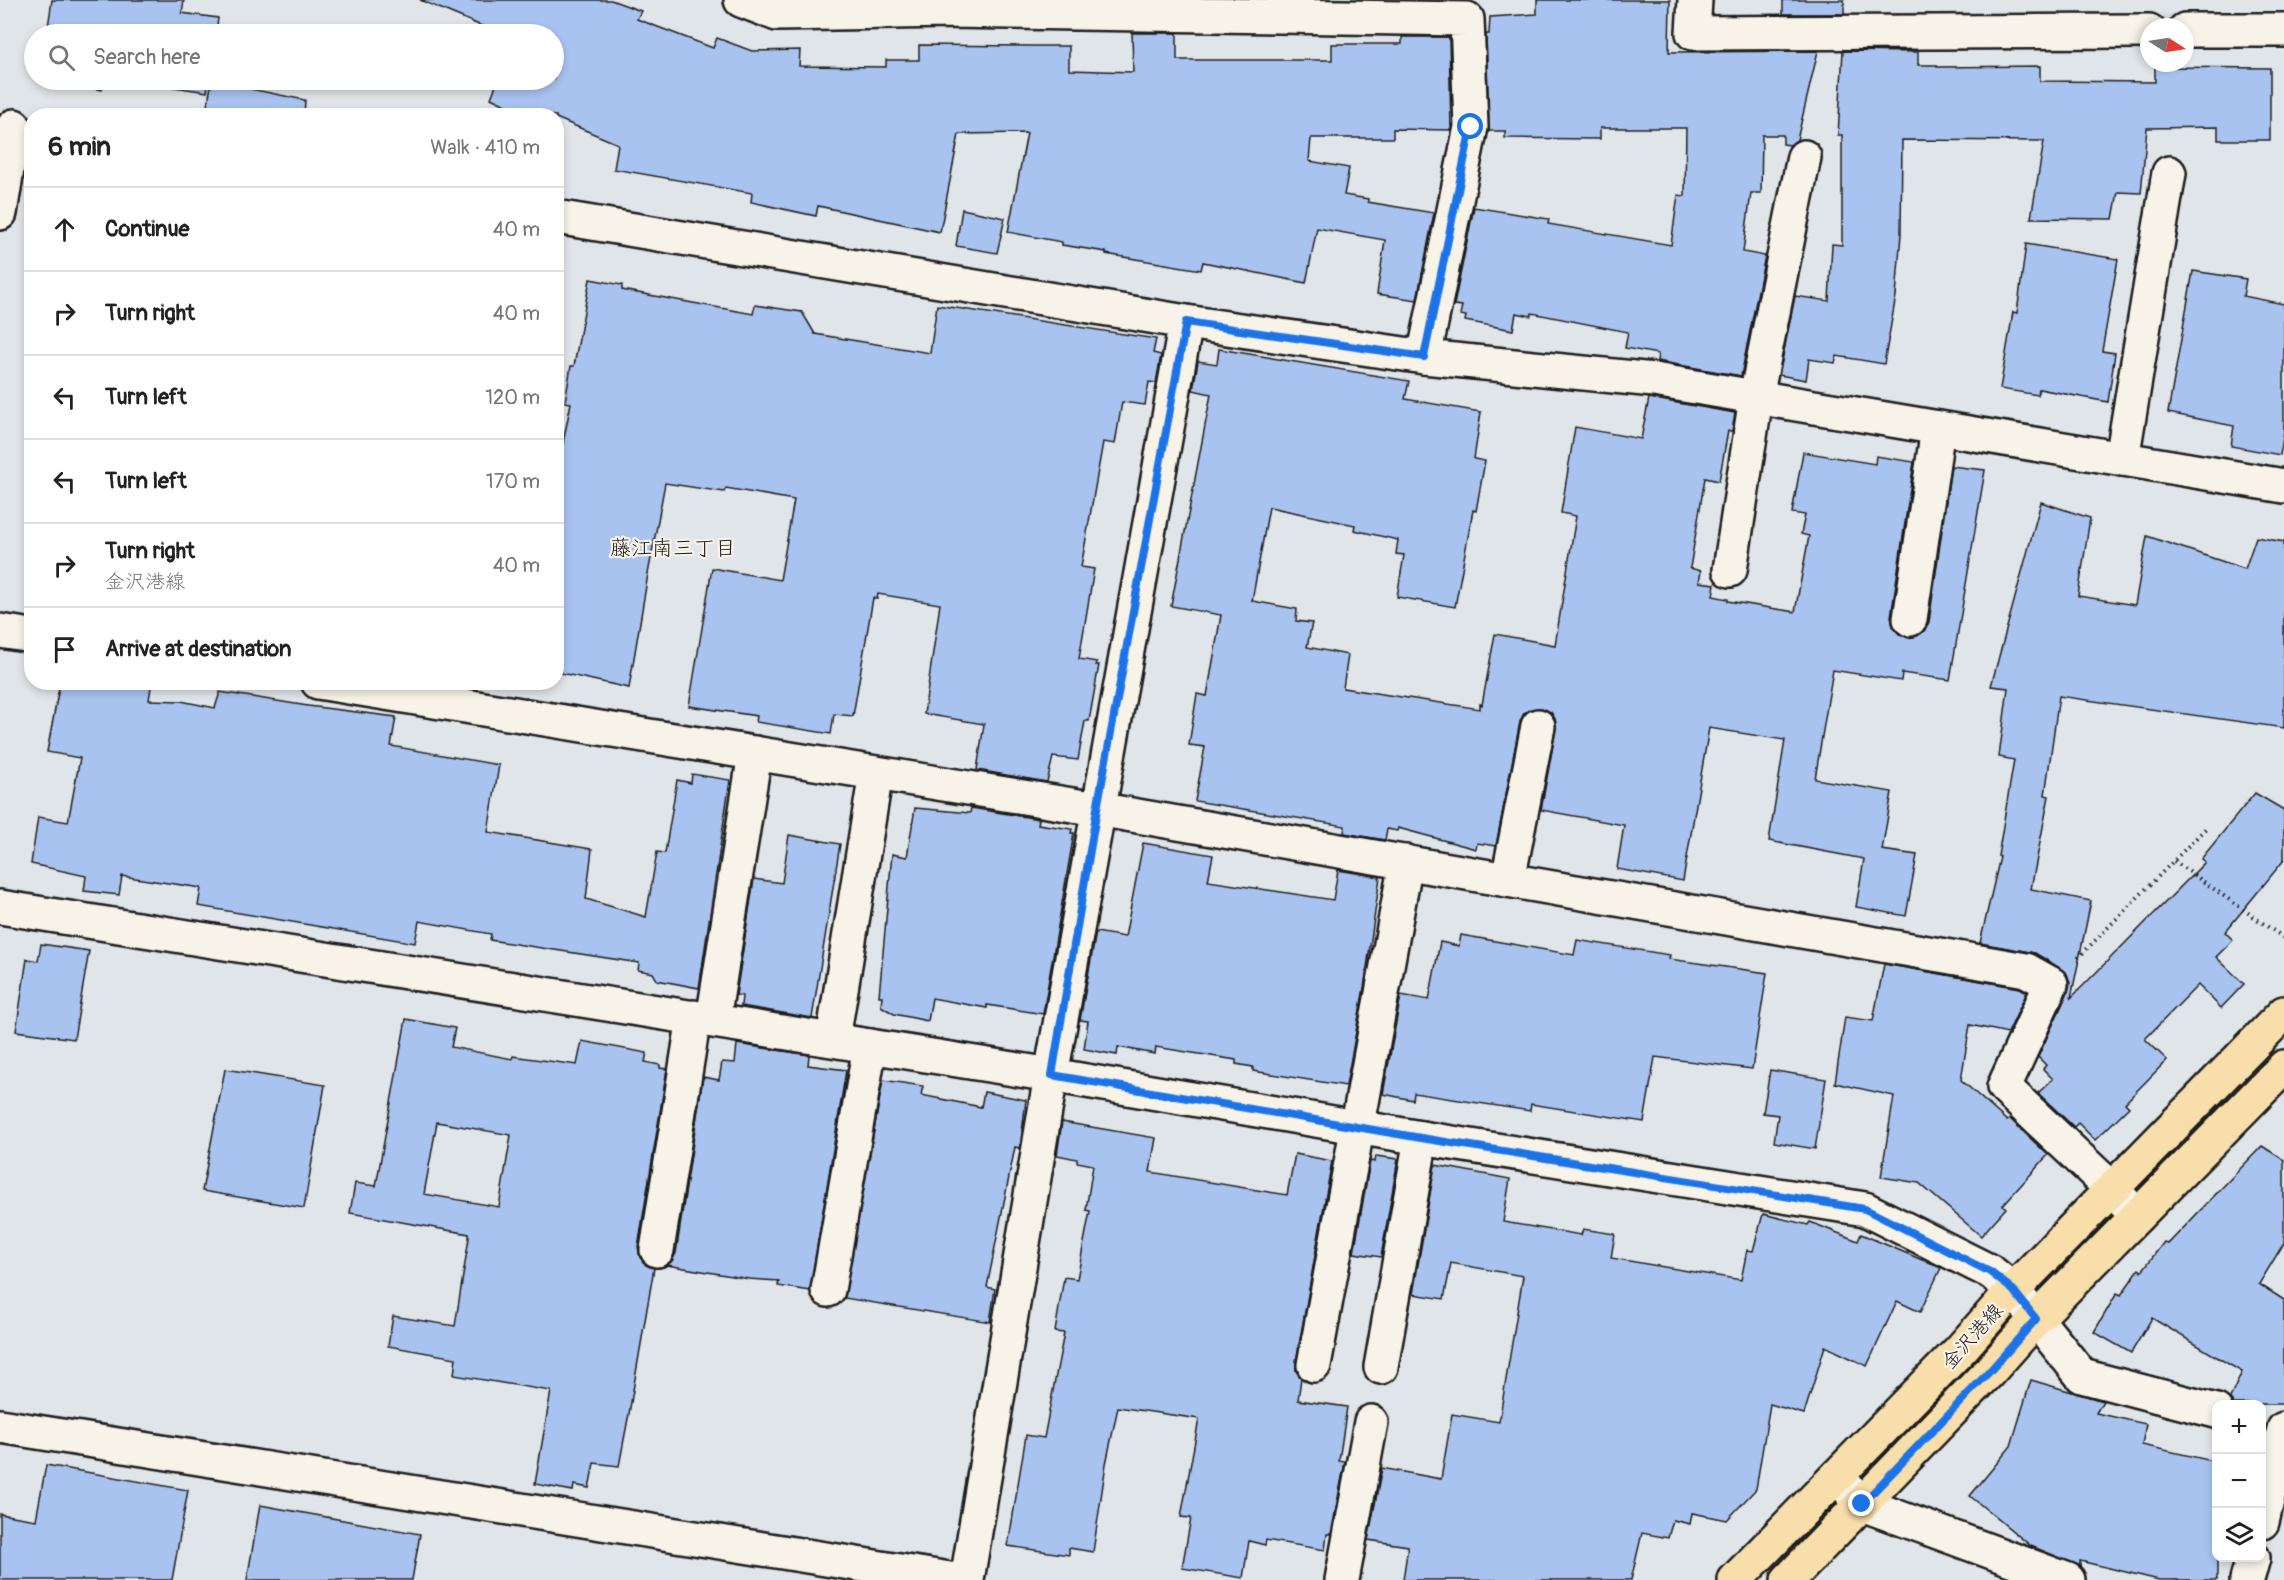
<!DOCTYPE html>
<html lang="en">
<head>
<meta charset="utf-8">
<style>
	:root { --surface:#fff; --page:#f2f2f2; --text:#222; --muted:#767676; --line:#e0e0e0 }
	body { margin:0; font-family:Pangolin,"Klee One",sans-serif; background:var(--page); color:var(--text) }
	.controls { position:absolute; right:18px; bottom:18px; display:grid; overflow:hidden; border-radius:12px; box-shadow:0 3px 9px #0003 }
	.controls button { width:54px; height:54px; display:grid; place-items:center; padding:0; border:0; border-bottom:2px solid var(--line); background:var(--surface); color:var(--text); font:30px sans-serif }
	.compass { position:absolute; left:2140px; top:18px; width:54px; height:54px; border-radius:50%; background:var(--surface); box-shadow:0 3px 9px #0003; rotate:102deg }
	.stop { position:absolute; width:18px; height:18px; margin:-14px; border:4px solid #1a73e8; border-radius:50%; background:#fff }
	.stop.end { background:#1a73e8; border-color:#fff; box-shadow:0 2px 6px #0008 }
	.list { margin:0; padding:0; list-style:none }
	h2 { display:flex; justify-content:space-between; align-items:center; height:78px; margin:0; padding:0 24px; font-size:26px }
	h2 small { font-size:20px; font-weight:400; color:var(--muted) }
	.list li { display:grid; grid-template-columns:39px 1fr auto; gap:18px; align-items:center; box-sizing:border-box; height:84px; padding:0 24px; border-top:2px solid var(--line) }
	.list b { display:block; font-size:22px; white-space:nowrap }
	.list p { margin:0; font-size:20px; white-space:nowrap; color:var(--muted) }
	.list em { font-size:20px; font-style:normal; color:var(--muted) }
	.icon { flex:none; width:33px; height:33px; fill:none; stroke:currentColor; stroke-width:2; stroke-linecap:round; stroke-linejoin:round }
	.map { position:relative; flex:none; width:2284px; height:1580px; overflow:hidden }
	.search { position:absolute; background:var(--surface); box-shadow:0 3px 9px #0003; left:24px; top:24px; width:540px; height:66px; display:flex; align-items:center; gap:15px; box-sizing:border-box; padding:0 21px; border-radius:33px; color:var(--muted); font-size:22px }
	.panel { position:absolute; background:var(--surface); box-shadow:0 3px 9px #0003; left:24px; top:108px; width:540px; height:582px; border-radius:24px }
	.map>svg:first-child { display:block }
	.building { fill:#a9c3f0; stroke:#1c1c1c; stroke-width:1.5; fill-rule:evenodd }
	.lines { fill:none; stroke-linecap:round; stroke-linejoin:round }
	.street-casing { stroke:#1c1c1c; stroke-width:38 }
	.primary-casing { stroke:#1c1c1c; stroke-width:38 }
	.path { stroke:#1c1c1c; stroke-width:4; stroke-dasharray:1.5 4.5; stroke-linecap:butt }
	.street { stroke:#f7f3e8; stroke-width:33 }
	.primary { stroke:#f8deab; stroke-width:33 }
	.route { stroke:#1a73e8; stroke-width:8 }
	.labels { text-anchor:middle; stroke-width:4.5; stroke-linejoin:round; paint-order:stroke }
	.street-label { font-size:20px; fill:#1c1c1c; stroke:#f7f3e8 }
	.neighbourhood-label { font-size:21px; fill:#1c1c1c; stroke:#f7f3e8 }
</style>
</head>
<body>
<div class="map">
<svg width="2284" height="1580" viewBox="0 0 2284 1580">
	<rect width="100%" height="100%" fill="#e0e5ea"/>
	<filter id="ink" filterUnits="userSpaceOnUse"><feTurbulence type="fractalNoise" baseFrequency=".0167" numOctaves="2"/><feDisplacementMap in="SourceGraphic" scale="12" xChannelSelector="R" yChannelSelector="G"/><feConvolveMatrix kernelMatrix="1 2 1 2 8 2 1 2 1" color-interpolation-filters="sRGB"/></filter>
	<g filter="url(#ink)">
		<g class="building">
			<path d="M52 0H184L182 13 218 18 216 34H47Z"/>
			<path d="M420 0H611L641 11 637 19 713 48 717 38 752 51 800 50 799 66 886 67V60H919V45L1031 46H1069V70L1133 72 1132 33H1177V60H1332V44H1402V37H1449L1451 130 1393 129V138H1311L1309 161 1349 168 1344 195 1368 199V202L1434 213 1417 300 1377 294 1385 240 1317 228 1306 283 1203 262 1201 270 1106 254V252L1062 245V242L1008 232 1027 133 959 134 940 232 818 206 816 216 751 202 752 193 614 169 618 144 556 118V116H529L491 98 498 80H554V34H494L490 32 491 30Z"/>
			<path d="M1537 0H1670L1669 52 1818 51 1797 140 1790 145 1783 144V135H1762L1761 193H1751L1743 252 1765 256 1741 376 1657 361 1658 354 1625 348 1628 332 1532 313 1531 316 1516 313 1513 330 1465 321 1466 316 1460 315 1462 306 1454 305 1474 207 1549 219 1548 224 1671 245 1678 195 1685 196 1686 128H1600V139L1505 138V131H1489L1486 34H1489L1490 17 1537 14Z"/>
			<rect x="1783" y="0" width="61" height="14"/>
			<path d="M1843 51 1918 52V65H1937V67L2040 66V81L2155 82V67L2270 68V140H2218V127L2147 128 2141 193 2118 192 2113 219 2031 218 2044 141 1902 140 1901 234 1896 296 1884 364 1837 356 1835 363 1809 359 1806 380 1779 375 1795 296 1829 301 1832 244 1842 245V135H1838Z"/>
			<path d="M41 80H104L102 90Z"/>
			<path d="M127 80H209L207 92Z"/>
			<path d="M212 81 305 100 304 116H205Z"/>
			<path d="M962 209 1005 218 997 253 956 246Z"/>
			<path d="M2026 244 2118 259 2102 351 2115 353 2108 402 2039 389 2038 395 2000 389 2013 312 2017 313Z"/>
			<path d="M2193 271 2246 279 2243 296 2284 304V433L2280 455 2231 446 2234 426 2168 413Z"/>
			<path d="M590 279 622 285V290L753 314 755 305 802 312 815 334 930 353 937 305 1156 339 1153 353 1161 355 1156 383 1149 382 1145 405 1122 402 1115 444 1103 442 1081 567 1094 569 1079 659 1097 662 1096 665H1099L1089 721H1085L1078 760 1053 757 1047 782 977 770 984 724 924 714 940 604 878 594 877 599 873 598 853 716 834 714 831 734 756 722 757 716 689 706 712 568 780 580 794 500 726 488 724 492 665 483 648 574 629 688 556 672V477L571 403 565 402 571 366H574Z"/>
			<path d="M1219 349 1409 381 1405 399 1481 412 1474 459 1485 461 1476 511 1473 510 1455 607 1397 597 1404 555 1396 554 1398 540 1354 530 1355 525 1269 507 1252 601 1297 609 1296 621 1312 623 1307 647 1348 655 1343 688 1480 709V704L1482 705 1495 634 1555 645 1576 516 1561 513 1575 427 1641 439 1649 398 1735 413 1732 431H1728L1719 481 1705 478 1690 568 1701 571 1699 582 1715 584 1713 596 1728 599V601L1795 612 1809 536 1801 534 1805 515 1792 513 1803 452 1875 464 1876 456 1914 462 1891 617 1893 626 1899 634 1908 638 1917 636 1925 630 1929 622 1951 466 1985 470 1950 680 1902 673 1901 681 1833 670 1815 779 1892 792 1882 850 1917 855 1906 916 1856 907 1864 859 1769 841 1785 740 1709 728 1683 881 1617 869 1624 825 1541 810 1556 729 1555 719 1551 712 1541 708 1531 709 1524 713 1520 722 1496 846 1477 843 1476 849 1398 828 1397 831 1387 829 1385 840 1344 833 1345 826 1195 801 1205 747 1189 745 1197 694 1207 696 1221 615 1171 606 1211 394 1193 390 1198 361 1217 364Z"/>
			<path d="M2041 502 2090 518 2078 596 2135 605 2147 536 2245 569 2256 537 2284 542V728L2059 696 2045 795 2049 796 2031 889 2091 901 2071 998 2205 862 2201 859 2255 793 2284 810V860L2225 932 2233 940 2216 957 2244 984 2221 1008 2198 985 2145 1039 2167 1060 2125 1103 2129 1107 2095 1140 2078 1123 2074 1127 2038 1093 2053 1079 2043 1069 2046 1065 2038 1057 2068 992 2070 983 2067 974 2060 968 2035 953 1980 943 2000 857 1998 856 2014 760 1999 757 2008 688 1991 686Z"/>
			<path d="M60 682H127L151 687 149 700 181 701 215 708 220 692 308 706 396 717 391 746 499 765 488 832 592 849 586 899 646 917 657 852 665 853 677 780 691 783 692 774 730 780 699 988 657 980 653 973 638 970 639 963 490 940 491 934 419 921 415 943 198 906 201 888 122 876 119 895 84 891 86 876 31 864 38 817 68 822 80 758 47 752Z"/>
			<path d="M915 808 970 813 971 808 1039 819 1038 824 1072 829 1071 833H1074L1043 1014 987 1005V1008L932 998 928 1021 894 1014 881 1006 882 996H879L892 854 907 857Z"/>
			<path d="M789 835 840 844 812 1018 741 1006 742 996 736 995 754 879 782 883Z"/>
			<path d="M1143 843 1213 855 1208 881 1333 900 1338 870 1380 877 1364 988 1346 1086 1253 1071V1067L1236 1064V1060L1156 1047 1155 1054 1118 1047 1117 1055 1084 1049 1088 1021 1080 1020 1096 932 1125 937Z"/>
			<path d="M1461 935 1574 955 1577 940 1670 955 1669 959 1767 973 1752 1069 1655 1057 1644 1122 1531 1104 1530 1111 1414 1093 1413 1100 1383 1094 1401 995 1429 1000 1440 942 1459 946Z"/>
			<path d="M41 944 89 951 74 1039 16 1031 27 959 38 961Z"/>
			<path d="M1884 964 2020 988 2027 992 2008 1033 1970 1025 1961 1080 2007 1121 2010 1119 2048 1155 2003 1205 2006 1208 1981 1236 1919 1183 1881 1177 1894 1096 1835 1083 1845 1017 1873 1021Z"/>
			<path d="M406 1019 455 1028 451 1047 512 1059 513 1056 577 1065 582 1041 647 1053 645 1062 660 1065V1068L667 1069 638 1247 640 1257 646 1265 654 1268 630 1408 619 1466 594 1463 589 1488 574 1485 573 1491 535 1484 551 1391 454 1375 456 1358 388 1346 393 1316 455 1326 469 1238V1234L350 1213 355 1183 376 1186ZM437 1122 511 1135 499 1207 424 1194Z"/>
			<path d="M737 1044 809 1055 808 1065 846 1070 810 1291 778 1286 779 1281 749 1279 667 1265 672 1261 676 1253 703 1077 719 1080 722 1062 735 1063Z"/>
			<path d="M225 1069 325 1085 304 1208 202 1191Z"/>
			<path d="M1770 1070 1826 1079 1815 1149 1774 1142 1778 1115 1763 1113Z"/>
			<path d="M883 1080 923 1086 921 1095 981 1107 984 1092 1026 1100 1020 1148 1015 1147 987 1287 995 1289 990 1322 844 1298Z"/>
			<path d="M1062 1122 1156 1138 1150 1172 1287 1195 1295 1154 1332 1161 1296 1362V1371L1301 1378 1298 1400 1347 1407 1339 1461 1345 1462 1331 1534H1327L1325 1550 1266 1540 1265 1545 1249 1541 1243 1578 1182 1568 1191 1518 1181 1517 1199 1419 1118 1407 1106 1464 1093 1552 1069 1548V1555L1008 1546 1026 1435 1044 1438 1064 1333 1055 1332 1064 1277 1077 1279 1090 1211 1086 1210 1093 1165 1077 1162V1159L1057 1155Z"/>
			<path d="M2262 1146 2284 1160V1243L2259 1284 2284 1300V1404H2233L2230 1398 2242 1372 2152 1318 2131 1353 2094 1332 2117 1293 2121 1295 2139 1269 2142 1271 2164 1242 2168 1244Z"/>
			<path d="M1376 1156 1398 1159 1381 1257 1354 1253 1370 1161 1375 1162Z"/>
			<path d="M1435 1165 1510 1179 1503 1222 1581 1235 1583 1229 1615 1234 1611 1258 1741 1280 1747 1250 1753 1251 1763 1214 1808 1225 1810 1222 1858 1241 1861 1234 1941 1268 1920 1312 1897 1301 1867 1366 1825 1346 1804 1414 1770 1404 1756 1489 1727 1520 1692 1513 1690 1524 1673 1520 1668 1538 1642 1533 1631 1580H1403L1408 1546 1368 1540 1382 1468 1441 1479 1452 1414 1499 1422 1523 1276 1451 1263 1444 1299 1413 1294Z"/>
			<path d="M2031 1380 2103 1401 2096 1413 2146 1424 2142 1445 2217 1462V1580H2159L2080 1561V1566L2031 1546 1970 1496 2011 1446Z"/>
			<path d="M46 1465 188 1490 172 1580H0V1514L36 1520Z"/>
			<path d="M260 1505 420 1534 412 1580H247Z"/>
		</g>
		<g class="lines">
			<defs>
				<g id="street">
					<path d="M741 0 777 14 950 11 1467 19 1471 127 1424 357 1654 380 2284 486"/>
					<path d="M1695 0 1693 33 2149 31"/>
					<path d="M2185 30H2284"/>
					<path d="M0 213 14 126"/>
					<path d="M556 217 1186 322 1051 1075 1421 1138 1865 1209 1991 1272 2013 1290 2082 1376 2216 1411"/>
					<path d="M1186 322 1424 357"/>
					<path d="M2122 459 2169 173"/>
					<path d="M1730 570 1756 397 1804 157"/>
					<path d="M1910 619 1938 428"/>
					<path d="M0 631 32 636"/>
					<path d="M318 682 1097 809 2026 970 2051 984 2004 1087 2112 1189 2137 1216"/>
					<path d="M1508 880 1538 726"/>
					<path d="M0 907 1051 1075 967 1580"/>
					<path d="M713 1020 755 753"/>
					<path d="M833 1039 876 773"/>
					<path d="M657 1250 694 1017"/>
					<path d="M828 1290 870 1046"/>
					<path d="M1314 1365 1406 862"/>
					<path d="M1381 1367 1421 1138"/>
					<path d="M0 1426 956 1580"/>
					<path d="M1837 1476 1862 1504 2068 1580"/>
					<path d="M2262 1522 2284 1429"/>
					<path d="M1342 1580 1371 1422"/>
					<path d="M2247 1580 2253 1558"/>
				</g>
				<g id="primary">
					<path d="M1735 1580 1961 1349 2013 1290 2284 1013"/>
					<path d="M1788 1580 1989 1372 2036 1319 2284 1067"/>
				</g>
			</defs>
			<use href="#street" class="street-casing"/>
			<use href="#primary" class="primary-casing"/>
			<g class="path">
				<path d="M2174 861 2284 938"/>
				<path d="M2078 958 2206 828"/>
			</g>
			<use href="#street" class="street"/>
			<use href="#primary" class="primary"/>
		</g>
	</g>
	<g class="lines" filter="url(#ink)">
		<path class="route" d="M1471 127 1424 357 1186 322 1097 809 1052 1075 1421 1138 1865 1209 1990 1272 2013 1290 2036 1319 1989 1372 1862 1504"/>
	</g>
	<g class="labels">
		<g class="street-label">
			<text transform="translate(1972 1336) rotate(-48)" y="7">金沢港線</text>
		</g>
		<g class="neighbourhood-label">
			<text x="673" y="555">藤江南三丁目</text>
		</g>
	</g>
</svg>
<div class="controls">
<button>+</button>
<button>−</button>
<button><svg class="icon" aria-label="layers" viewBox="0 0 24 24"><path d="M12 4l9 5-9 5-9-5zM3 14l9 5 9-5"/></svg></button>
</div>
<svg class="compass" viewBox="-18 -18 36 36"><path d="M0-13l5 13h-10z" fill="#e53935"/><path d="M0 13l5-13h-10z" fill="#767676"/></svg>
<div class="stop" style="left:1471px;top:127px"></div>
<div class="stop end" style="left:1862px;top:1504px"></div>
<div class="search"><svg class="icon" aria-label="search" viewBox="0 0 24 24"><circle cx="10" cy="10" r="6"/><path d="M15 15l6 6"/></svg>Search here</div>
<section class="panel">
<h2>6 min<small>Walk · 410 m</small></h2>
<ul class="list">
<li><svg class="icon" aria-label="ahead" viewBox="0 0 24 24"><path d="M12 20V5M6 11l6-6 6 6"/></svg><div><b>Continue</b></div><em>40 m</em></li>
<li><svg class="icon" aria-label="right" viewBox="0 0 24 24"><path d="M7 20v-9h11M14 6l5 5-5 5"/></svg><div><b>Turn right</b></div><em>40 m</em></li>
<li><svg class="icon" aria-label="left" viewBox="0 0 24 24"><path d="M17 20v-9H6M10 6l-5 5 5 5"/></svg><div><b>Turn left</b></div><em>120 m</em></li>
<li><svg class="icon" aria-label="left" viewBox="0 0 24 24"><path d="M17 20v-9H6M10 6l-5 5 5 5"/></svg><div><b>Turn left</b></div><em>170 m</em></li>
<li><svg class="icon" aria-label="right" viewBox="0 0 24 24"><path d="M7 20v-9h11M14 6l5 5-5 5"/></svg><div><b>Turn right</b><p>金沢港線</p></div><em>40 m</em></li>
<li><svg class="icon" aria-label="arrive" viewBox="0 0 24 24"><path d="M6 21V4h12l-3 4 3 4H6"/></svg><div><b>Arrive at destination</b></div></li>
</ul>
</section>
</div>
</body>
</html>
